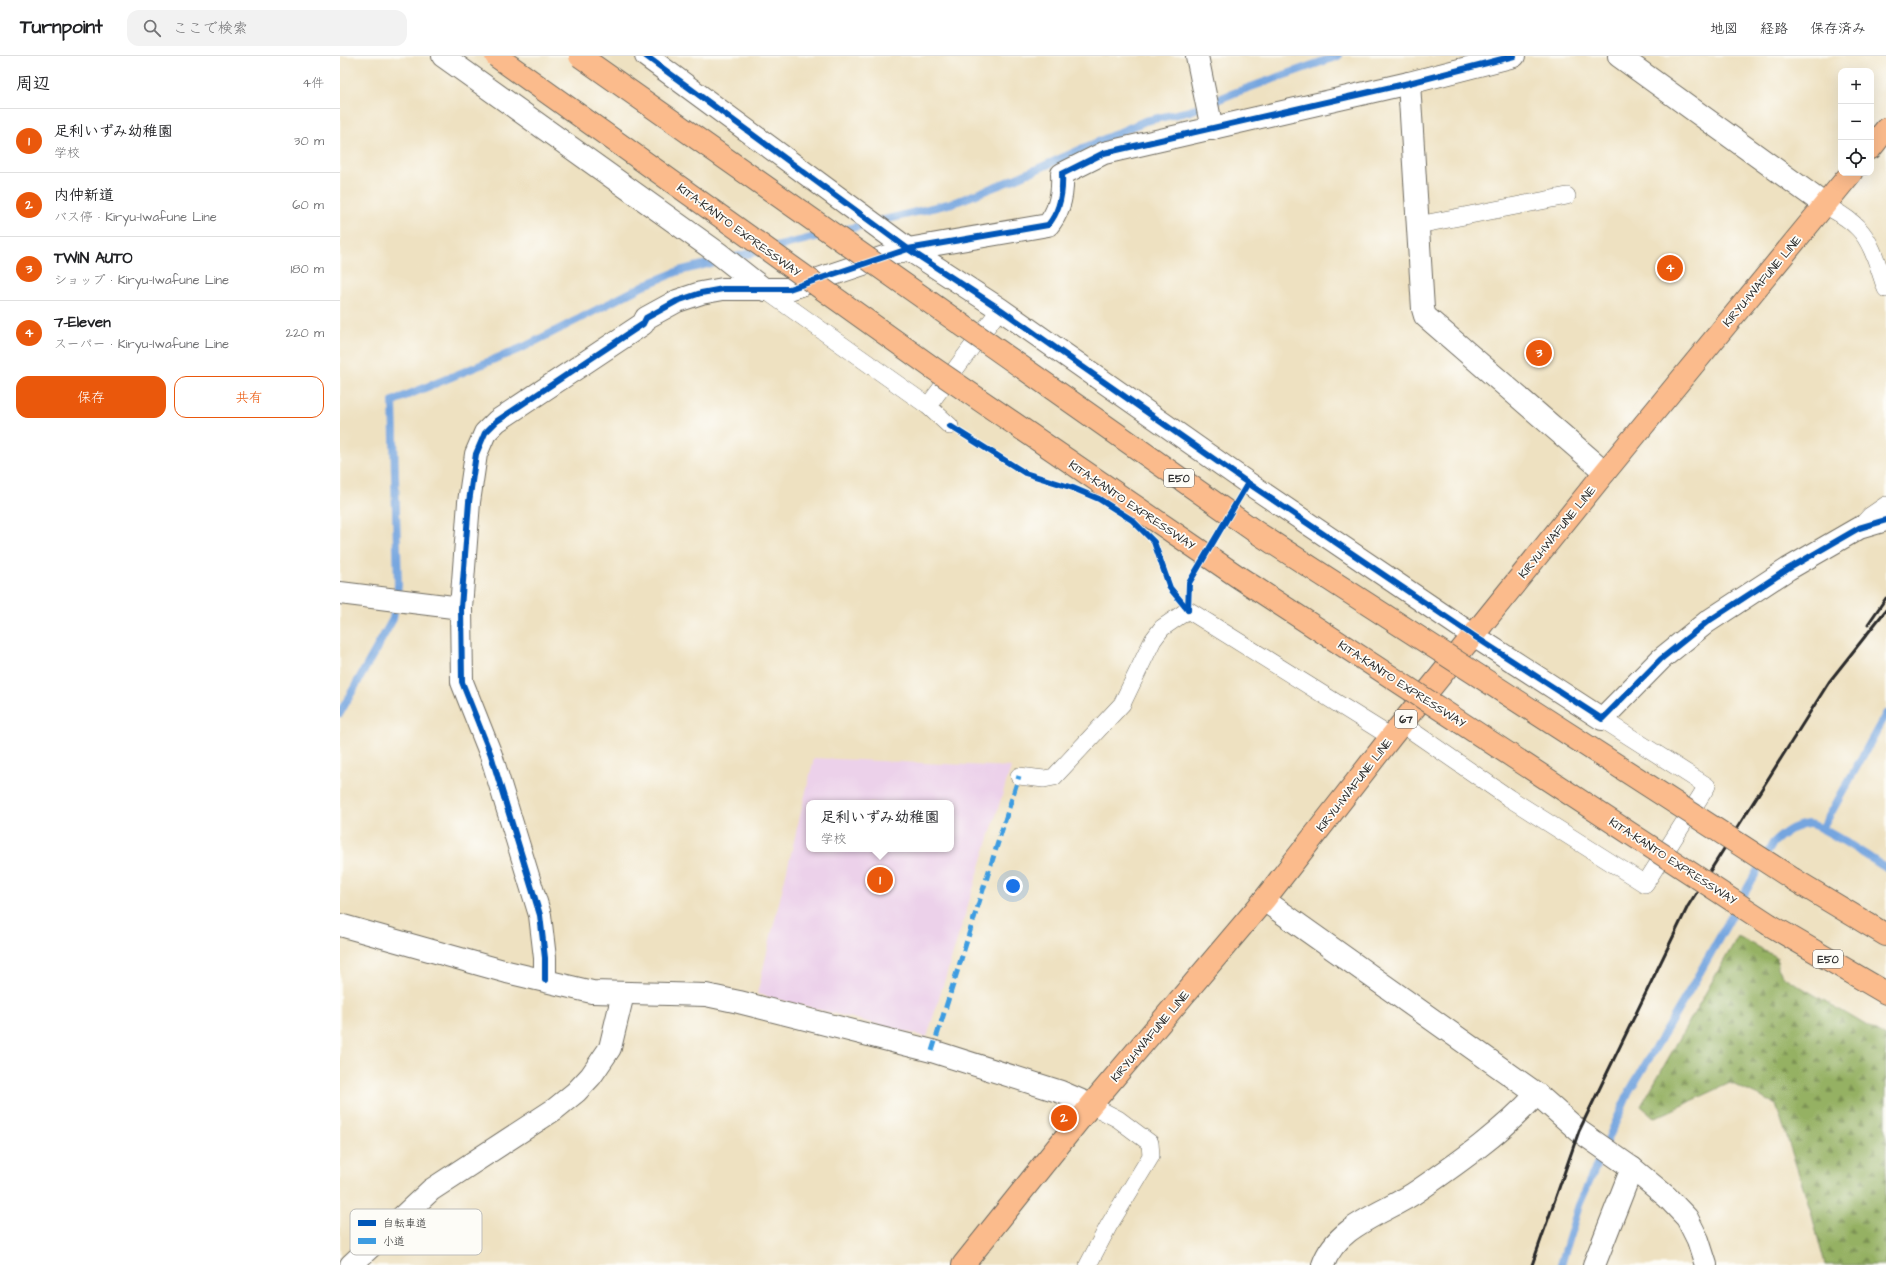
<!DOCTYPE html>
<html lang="ja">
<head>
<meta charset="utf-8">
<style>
	:root { --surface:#fff; --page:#f2f2f2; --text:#202124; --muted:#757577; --line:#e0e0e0; --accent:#ea580c }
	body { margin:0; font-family:"Architects Daughter","Klee One",sans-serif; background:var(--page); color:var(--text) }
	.controls { position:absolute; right:12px; top:12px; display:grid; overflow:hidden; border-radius:8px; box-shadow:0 4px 16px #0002 }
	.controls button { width:36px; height:36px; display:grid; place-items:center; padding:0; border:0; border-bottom:1px solid var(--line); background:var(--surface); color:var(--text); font:20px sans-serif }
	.you { position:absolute; left:673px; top:830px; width:14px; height:14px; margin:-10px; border:3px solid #fff; border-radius:50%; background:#1a73e8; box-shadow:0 0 0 6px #1a73e833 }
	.badge { display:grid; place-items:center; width:26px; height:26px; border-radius:50%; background:var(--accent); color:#fff; font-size:13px; font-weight:700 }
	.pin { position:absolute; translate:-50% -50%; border:2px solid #fff; box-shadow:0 1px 4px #0006 }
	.popup { position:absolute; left:466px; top:744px; width:148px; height:52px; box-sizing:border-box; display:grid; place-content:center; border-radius:8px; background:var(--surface); filter:drop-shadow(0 1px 3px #0005); font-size:13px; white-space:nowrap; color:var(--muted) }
	.popup b { font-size:15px; color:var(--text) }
	.popup::after { content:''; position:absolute; left:50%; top:100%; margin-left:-8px; border:8px solid transparent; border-top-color:var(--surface) }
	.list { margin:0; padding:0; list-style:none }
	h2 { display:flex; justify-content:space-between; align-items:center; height:52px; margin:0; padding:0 16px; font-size:17px }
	h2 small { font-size:13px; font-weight:400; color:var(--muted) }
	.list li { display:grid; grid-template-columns:26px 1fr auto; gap:12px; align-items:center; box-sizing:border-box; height:64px; padding:0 16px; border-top:1px solid var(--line) }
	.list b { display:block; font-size:15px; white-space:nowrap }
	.list p { margin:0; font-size:13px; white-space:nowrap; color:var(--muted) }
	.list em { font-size:13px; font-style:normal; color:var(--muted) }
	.actions { display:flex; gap:8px; padding:12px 16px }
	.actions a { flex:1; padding:9px 0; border:1px solid var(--accent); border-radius:12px; text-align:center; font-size:14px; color:var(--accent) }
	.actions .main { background:var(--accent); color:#fff }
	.icon { flex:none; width:22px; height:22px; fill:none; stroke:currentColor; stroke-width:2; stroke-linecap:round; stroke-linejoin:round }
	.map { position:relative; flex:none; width:1546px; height:1209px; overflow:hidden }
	header { display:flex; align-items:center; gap:24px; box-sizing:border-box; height:56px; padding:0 20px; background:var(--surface); border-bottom:1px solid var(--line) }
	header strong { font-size:19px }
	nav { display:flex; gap:22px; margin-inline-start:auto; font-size:14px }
	.search { width:280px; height:36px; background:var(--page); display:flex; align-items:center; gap:10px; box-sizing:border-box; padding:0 14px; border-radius:12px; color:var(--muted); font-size:15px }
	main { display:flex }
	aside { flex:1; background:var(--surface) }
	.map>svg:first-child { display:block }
	.built { fill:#ecd1ea; fill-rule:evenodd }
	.forest { fill:url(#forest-firs); stroke:#606e47 }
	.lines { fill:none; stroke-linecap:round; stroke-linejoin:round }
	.stream { stroke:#75a5df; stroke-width:8 }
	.lane-casing { stroke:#6f6b60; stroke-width:18 }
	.street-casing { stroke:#6f6b60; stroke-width:24 }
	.primary-casing { stroke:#6f6b60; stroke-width:24 }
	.highway-casing { stroke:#6f6b60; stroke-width:24 }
	.lane { stroke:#fff; stroke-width:17 }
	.street { stroke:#fff; stroke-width:22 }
	.primary { stroke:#fbbb8c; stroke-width:22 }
	.highway { stroke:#fbbb8c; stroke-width:22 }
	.rail { stroke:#2b2b2b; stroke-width:3 }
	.highway-bridge-casing { stroke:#6f6b60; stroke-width:24; stroke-linecap:butt }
	.highway-bridge { stroke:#fbbb8c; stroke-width:22 }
	.quiet { stroke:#3d9ce1; stroke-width:5; stroke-dasharray:10 5; stroke-linecap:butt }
	.cycleway-casing { stroke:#fdfcf7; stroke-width:8 }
	.cycleway { stroke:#0057b8; stroke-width:6 }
	.labels { text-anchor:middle; stroke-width:3.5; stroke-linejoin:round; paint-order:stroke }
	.shield { fill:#fdfcf7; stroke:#6a6a68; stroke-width:1 }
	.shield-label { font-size:11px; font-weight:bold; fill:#2b2b2b }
	.street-label { font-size:12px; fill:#2b2b2b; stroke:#fdfcf7 }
	.key { fill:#fdfcf7; stroke:#bebdba; stroke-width:1 }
	.key-label { font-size:11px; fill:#2b2b2b }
</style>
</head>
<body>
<header>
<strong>Turnpoint</strong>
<div class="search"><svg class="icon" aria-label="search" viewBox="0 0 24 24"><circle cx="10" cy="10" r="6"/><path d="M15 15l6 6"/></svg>ここで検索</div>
<nav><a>地図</a><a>経路</a><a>保存済み</a></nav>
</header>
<main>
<aside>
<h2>周辺<small>4件</small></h2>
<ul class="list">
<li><span class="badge">1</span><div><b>足利いずみ幼稚園</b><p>学校</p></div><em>30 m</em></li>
<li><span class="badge">2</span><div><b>内仲新道</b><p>バス停 · Kiryu-Iwafune Line</p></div><em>60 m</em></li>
<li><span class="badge">3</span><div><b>TWIN AUTO</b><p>ショップ · Kiryu-Iwafune Line</p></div><em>180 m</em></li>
<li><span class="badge">4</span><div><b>7-Eleven</b><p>スーパー · Kiryu-Iwafune Line</p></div><em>220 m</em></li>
</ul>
<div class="actions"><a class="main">保存</a><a>共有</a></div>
</aside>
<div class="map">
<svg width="1546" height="1209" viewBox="0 0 1546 1209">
	<defs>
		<pattern id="forest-firs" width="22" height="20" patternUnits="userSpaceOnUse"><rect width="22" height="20" fill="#95b163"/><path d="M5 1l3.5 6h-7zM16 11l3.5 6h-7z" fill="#7a9052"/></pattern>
	</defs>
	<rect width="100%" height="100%" fill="#fdfcf7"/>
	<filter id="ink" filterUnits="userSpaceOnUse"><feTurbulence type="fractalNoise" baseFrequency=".025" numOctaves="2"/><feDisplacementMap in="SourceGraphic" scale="8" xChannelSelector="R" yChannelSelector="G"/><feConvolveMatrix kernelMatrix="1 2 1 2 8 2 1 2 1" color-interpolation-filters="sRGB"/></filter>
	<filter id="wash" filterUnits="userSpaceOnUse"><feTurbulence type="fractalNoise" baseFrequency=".012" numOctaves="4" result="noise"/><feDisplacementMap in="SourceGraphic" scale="16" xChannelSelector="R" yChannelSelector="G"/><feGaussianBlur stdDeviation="0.9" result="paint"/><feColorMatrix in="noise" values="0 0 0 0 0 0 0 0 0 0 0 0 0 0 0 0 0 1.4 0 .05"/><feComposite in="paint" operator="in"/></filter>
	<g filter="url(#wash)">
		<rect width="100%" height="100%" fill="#eee1c1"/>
		<path class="built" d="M474 702 671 711 587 981 417 938ZM469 747H611V793H469Z"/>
		<path class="forest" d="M1398 880 1437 901 1438 912 1444 921 1546 981V1209H1485L1470 1152 1436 1048 1390 1027 1315 1062 1301 1050Z"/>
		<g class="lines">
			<g class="stream">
				<path d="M0 657 53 563 58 529 53 345 184 291 307 228 339 215 616 146 677 122 805 65 850 55 894 37 998 0"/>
				<path d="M1482 773 1546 658"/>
				<path d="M1221 1209 1239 1149 1289 1036 1351 932 1433 787C1444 777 1453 770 1468 768 1479 767 1533 804 1546 812"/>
			</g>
		</g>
	</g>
	<g filter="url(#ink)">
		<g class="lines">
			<defs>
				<g id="lane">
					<path d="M1485 149C1497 156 1509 162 1518 172 1533 187 1539 214 1546 233"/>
					<path d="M1078 169 1227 140"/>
					<path d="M425 234 588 350 610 370"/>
					<path d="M588 350 660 253"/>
					<path d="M1519 472 1530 460 1546 449"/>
					<path d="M1062 668 1169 742 1305 828 1367 730 1262 663"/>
					<path d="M679 720 704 723 714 721 782 648 813 584 822 572 848 554 1051 681"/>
					<path d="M748 1209 769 1169 811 1100 810 1087 778 1063 751 1049"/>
				</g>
				<g id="street">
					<path d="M103 0 378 197 425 234"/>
					<path d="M306 0 568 193 660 253 908 427 1134 580 1262 663 1321 603 1367 566 1448 513 1519 472 1546 464"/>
					<path d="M857 0 872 73"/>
					<path d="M1279 0 1485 149"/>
					<path d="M1069 27 1083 253 1085 260 1265 416"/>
					<path d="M0 537 121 552"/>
					<path d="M924 844 1197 1038 1239 1075 1292 1112 1327 1141 1347 1162 1358 1184 1366 1209"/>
					<path d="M0 869 167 916 252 936 366 939 399 946 592 995 721 1036 751 1049"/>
					<path d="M205 924V902L200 859 151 699 122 626 121 552 129 446 136 398 145 377 157 365 303 268 306 262 337 245 361 237 383 233H449L568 193 708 169C720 155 723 136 722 118L764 97 1069 27 1174 0"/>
					<path d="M11 1209 91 1134 215 1053 236 1036 251 1020 270 992 283 938"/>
					<path d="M983 1209C997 1168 1047 1157 1079 1134 1121 1105 1162 1076 1197 1038"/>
					<path d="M1254 1209 1292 1112"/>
				</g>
				<g id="primary">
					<path d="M1531 92 1546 73"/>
					<path d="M623 1209 751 1049 924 844 1051 681 1265 416 1511 117"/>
				</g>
				<g id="highway">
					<path d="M1453 823 1546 879"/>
					<path d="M1430 869 1546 937"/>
				</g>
			</defs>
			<use href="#lane" class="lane-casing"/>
			<use href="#street" class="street-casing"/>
			<use href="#primary" class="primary-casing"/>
			<use href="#highway" class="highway-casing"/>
			<use href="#lane" class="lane"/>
			<use href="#street" class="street"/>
			<use href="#primary" class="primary"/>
			<use href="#highway" class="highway"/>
			<g class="rail">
				<path d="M1528 568 1546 542"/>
				<path d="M1192 1209 1239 1075 1348 850 1489 626 1546 554"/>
			</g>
			<defs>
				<g id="highway-bridge">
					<path d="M156 0 593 312 897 520 1430 869"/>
					<path d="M240 0 916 476 1453 823"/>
				</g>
			</defs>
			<use href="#highway-bridge" class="highway-bridge-casing"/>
			<use href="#highway-bridge" class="highway-bridge"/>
			<path class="quiet" d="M592 995 679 720"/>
			<defs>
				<g id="cycleway">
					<path d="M306 0 568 193 660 253 908 427 1134 580 1262 663 1321 603 1367 566 1448 513 1519 472 1546 464"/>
					<path d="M610 370 685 417 733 432 759 443 792 464 814 486 830 532 848 554"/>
					<path d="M848 554 849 527 908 427"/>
					<path d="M205 924V902L200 859 151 699 122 626 121 552 129 446 136 398 145 377 157 365 303 268 306 262 337 245 361 237 383 233H449L568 193 708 169C720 155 723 136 722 118L764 97 1069 27 1174 0"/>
				</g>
			</defs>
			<use href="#cycleway" class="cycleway-casing"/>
			<use href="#cycleway" class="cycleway"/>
		</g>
	</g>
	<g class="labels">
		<g class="shield">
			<rect x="824" y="413" width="30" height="18" rx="3"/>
			<rect x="1055" y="654" width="22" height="18" rx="3"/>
			<rect x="1473" y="894" width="30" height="18" rx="3"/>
		</g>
		<g class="shield-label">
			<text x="839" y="426">E50</text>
			<text x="1066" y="667">67</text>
			<text x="1488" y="907">E50</text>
		</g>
		<g class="street-label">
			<text transform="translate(399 174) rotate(36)" y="4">KITA-KANTO EXPRESSWAY</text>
			<text transform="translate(1422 225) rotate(-50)" y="4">KIRYU-IWAFUNE LINE</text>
			<text transform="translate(792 449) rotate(34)" y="4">KITA-KANTO EXPRESSWAY</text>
			<text transform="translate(1217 476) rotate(-51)" y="4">KIRYU-IWAFUNE LINE</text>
			<text transform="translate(1062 628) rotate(33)" y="4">KITA-KANTO EXPRESSWAY</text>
			<text transform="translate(1014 729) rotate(-52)" y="4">KIRYU-IWAFUNE LINE</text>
			<text transform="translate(1333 805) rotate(33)" y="4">KITA-KANTO EXPRESSWAY</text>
			<text transform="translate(810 980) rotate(-50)" y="4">KIRYU-IWAFUNE LINE</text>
		</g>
	</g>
	<rect x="10" y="1153" width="132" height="46" rx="6" class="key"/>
	<rect x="18" y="1164" width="18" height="6" fill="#0057b8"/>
	<rect x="18" y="1182" width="18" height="6" fill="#3d9ce1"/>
	<g class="key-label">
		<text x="43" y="1171">自転車道</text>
		<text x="43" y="1189">小道</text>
	</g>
</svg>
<div class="controls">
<button>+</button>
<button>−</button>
<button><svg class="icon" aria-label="locate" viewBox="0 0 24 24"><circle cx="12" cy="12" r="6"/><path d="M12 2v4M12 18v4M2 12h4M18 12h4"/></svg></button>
</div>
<div class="you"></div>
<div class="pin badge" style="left:540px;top:824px">1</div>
<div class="popup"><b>足利いずみ幼稚園</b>学校</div>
<div class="pin badge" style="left:724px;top:1062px">2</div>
<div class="pin badge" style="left:1199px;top:297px">3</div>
<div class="pin badge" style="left:1330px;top:212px">4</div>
</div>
</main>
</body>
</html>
